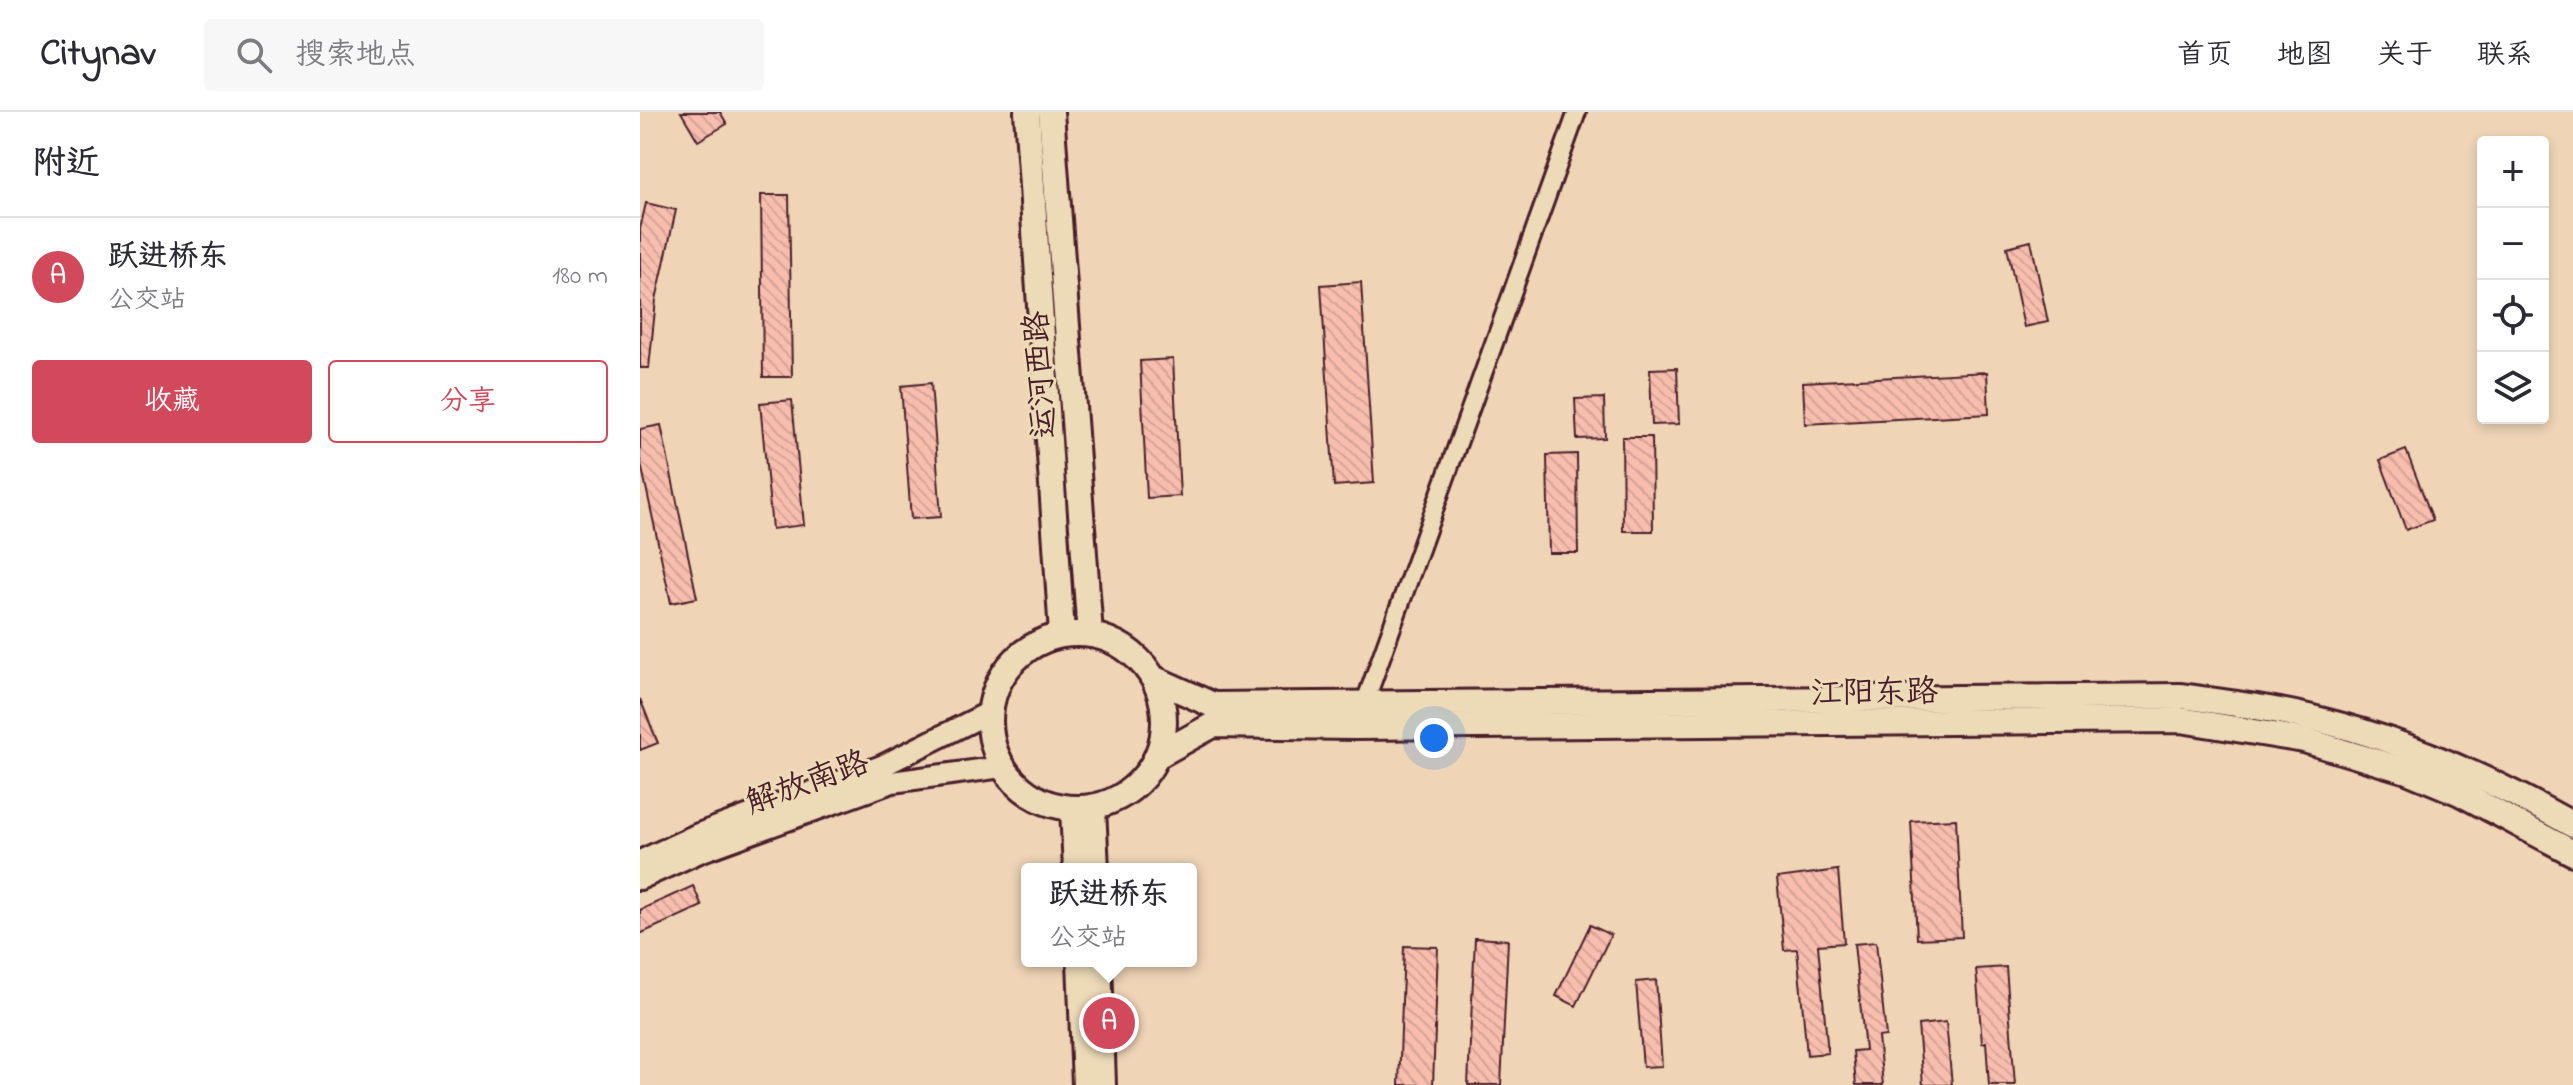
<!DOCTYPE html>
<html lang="zh">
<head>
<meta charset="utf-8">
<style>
	:root { --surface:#fff; --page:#f7f7f7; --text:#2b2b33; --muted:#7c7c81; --line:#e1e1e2; --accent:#d1495b }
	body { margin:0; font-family:"Indie Flower","LXGW WenKai TC",sans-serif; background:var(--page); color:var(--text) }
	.controls { position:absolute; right:24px; top:24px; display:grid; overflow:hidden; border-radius:8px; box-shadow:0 4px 12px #0003 }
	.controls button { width:72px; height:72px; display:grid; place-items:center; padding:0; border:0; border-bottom:2px solid var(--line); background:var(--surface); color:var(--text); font:40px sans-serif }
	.you { position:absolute; left:794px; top:626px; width:28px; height:28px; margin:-20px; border:6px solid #fff; border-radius:50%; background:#1a73e8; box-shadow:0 0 0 12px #1a73e833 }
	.badge { display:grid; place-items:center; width:52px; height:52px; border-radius:50%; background:var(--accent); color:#fff; font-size:26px; font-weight:700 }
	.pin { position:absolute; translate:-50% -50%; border:4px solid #fff; box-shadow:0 2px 8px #0006 }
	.popup { position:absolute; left:381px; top:751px; width:176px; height:104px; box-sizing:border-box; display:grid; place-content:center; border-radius:8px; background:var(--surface); filter:drop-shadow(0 2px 6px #0005); font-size:26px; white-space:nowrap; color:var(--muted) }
	.popup b { font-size:30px; color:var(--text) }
	.popup::after { content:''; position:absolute; left:50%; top:100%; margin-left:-16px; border:16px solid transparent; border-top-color:var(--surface) }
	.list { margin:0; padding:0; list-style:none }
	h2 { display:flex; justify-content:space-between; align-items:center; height:104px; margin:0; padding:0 32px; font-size:34px }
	h2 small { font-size:26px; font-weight:400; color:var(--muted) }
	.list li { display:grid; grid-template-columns:52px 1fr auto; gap:24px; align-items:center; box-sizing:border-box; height:120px; padding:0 32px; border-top:2px solid var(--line) }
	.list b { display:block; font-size:30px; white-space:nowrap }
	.list p { margin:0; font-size:26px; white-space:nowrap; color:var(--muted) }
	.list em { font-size:26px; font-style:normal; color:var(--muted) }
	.actions { display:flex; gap:16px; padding:24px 32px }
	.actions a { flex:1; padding:18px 0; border:2px solid var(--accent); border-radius:8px; text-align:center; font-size:28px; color:var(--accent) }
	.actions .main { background:var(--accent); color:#fff }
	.icon { flex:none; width:44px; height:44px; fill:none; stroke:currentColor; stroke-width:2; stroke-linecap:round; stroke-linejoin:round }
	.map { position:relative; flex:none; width:1933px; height:973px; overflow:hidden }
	header { display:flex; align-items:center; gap:48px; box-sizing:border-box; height:112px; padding:0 40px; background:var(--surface); border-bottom:2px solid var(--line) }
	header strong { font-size:38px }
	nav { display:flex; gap:44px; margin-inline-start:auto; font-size:28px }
	.search { width:560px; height:72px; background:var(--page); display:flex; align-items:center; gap:20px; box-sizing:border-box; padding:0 28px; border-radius:8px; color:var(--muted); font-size:30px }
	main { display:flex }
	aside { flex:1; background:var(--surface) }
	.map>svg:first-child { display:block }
	.building { fill:url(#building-back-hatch); stroke:#4a1f2b; stroke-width:2 }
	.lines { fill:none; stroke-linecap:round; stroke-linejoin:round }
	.minor-casing { stroke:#4a1f2b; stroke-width:22 }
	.tertiary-casing { stroke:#4a1f2b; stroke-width:26 }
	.secondary-casing { stroke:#4a1f2b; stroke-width:30 }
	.minor { stroke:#eddbb8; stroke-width:16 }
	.tertiary { stroke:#eddbb8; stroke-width:20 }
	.secondary { stroke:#eddbb8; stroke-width:24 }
	.labels { text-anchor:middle; stroke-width:6; stroke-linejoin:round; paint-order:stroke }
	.street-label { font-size:32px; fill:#4a1f2b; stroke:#eddbb8 }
</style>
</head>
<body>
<header>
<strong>Citynav</strong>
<div class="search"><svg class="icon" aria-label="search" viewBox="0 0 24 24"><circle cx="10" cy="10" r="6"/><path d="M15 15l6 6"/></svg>搜索地点</div>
<nav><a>首页</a><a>地图</a><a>关于</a><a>联系</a></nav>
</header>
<main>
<aside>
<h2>附近<small></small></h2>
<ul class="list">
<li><span class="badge">A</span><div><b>跃进桥东</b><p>公交站</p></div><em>180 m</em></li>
</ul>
<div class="actions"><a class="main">收藏</a><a>分享</a></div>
</aside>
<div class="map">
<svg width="1933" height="973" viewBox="0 0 1933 973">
	<defs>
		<pattern id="building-back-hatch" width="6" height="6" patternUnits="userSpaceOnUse" patternTransform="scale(2)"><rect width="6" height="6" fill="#f7beae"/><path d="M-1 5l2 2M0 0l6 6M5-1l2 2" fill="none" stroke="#d5a396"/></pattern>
	</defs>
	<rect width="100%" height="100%" fill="#efd5b6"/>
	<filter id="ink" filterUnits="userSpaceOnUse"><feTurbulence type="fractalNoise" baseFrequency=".0125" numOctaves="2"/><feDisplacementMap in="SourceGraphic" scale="16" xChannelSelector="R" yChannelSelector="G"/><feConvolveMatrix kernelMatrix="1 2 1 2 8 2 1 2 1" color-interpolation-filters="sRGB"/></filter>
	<g filter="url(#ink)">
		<g class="building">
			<path d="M41 0H80L87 12 58 29Z"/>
			<path d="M121 83H149L152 265H123Z"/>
			<path d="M6 91 36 98 16 188 9 256H0V117Z"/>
			<path d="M1391 129 1408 210 1384 215 1367 135Z"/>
			<path d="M721 170 734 371 694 374 681 173Z"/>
			<path d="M533 247 540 384 507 386 500 249Z"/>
			<path d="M1037 256 1039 312 1012 313 1010 257Z"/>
			<path d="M1347 260 1349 302 1165 312 1163 270Z"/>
			<path d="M291 271 301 405 271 407 261 274Z"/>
			<path d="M964 286 965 326 937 327 935 287Z"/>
			<path d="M152 288 164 413 132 417 120 291Z"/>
			<path d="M21 313 57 486 31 491 0 347V317Z"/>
			<path d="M982 325H1012L1013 419H983Z"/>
			<path d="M1766 338 1793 408 1766 418 1740 348Z"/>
			<path d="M937 342 938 441H909L907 343Z"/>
			<path d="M0 587 18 631 0 638Z"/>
			<path d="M1316 707 1322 825 1277 827 1271 709Z"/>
			<path d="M1198 758 1204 831 1178 833 1188 941 1167 943 1157 837 1144 838 1137 766Z"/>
			<path d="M53 774 62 794 0 822V798Z"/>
			<path d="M950 813 971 823 936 894 916 884Z"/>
			<path d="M835 826 868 828 861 973H828Z"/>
			<path d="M1236 830 1246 924 1238 925 1243 973H1216L1213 939 1225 938 1214 832Z"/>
			<path d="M764 834 798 835 793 973H759Z"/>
			<path d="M1366 855 1375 973H1349L1346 930 1342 931 1336 857Z"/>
			<path d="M1016 868 1022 954 1003 955 996 870Z"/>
			<path d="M1306 910 1312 973H1283L1278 913Z"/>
		</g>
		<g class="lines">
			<defs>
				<path id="minor" d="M724 593 937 0"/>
				<g id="tertiary">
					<path d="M0 749 56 723 242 654 350 600"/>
					<path d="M0 767 62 739 252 670 362 655"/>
				</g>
				<g id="secondary">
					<path d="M387 0 422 522"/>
					<path d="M411 0 450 522"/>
					<circle cx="437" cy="609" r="87"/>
					<path d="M515 567 573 593 1541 584C1588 591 1635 596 1680 608 1770 630 1853 668 1933 713"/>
					<path d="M519 643 573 613 715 615 1541 608 1664 628 1767 659 1820 681 1933 741"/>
					<path d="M453 696 456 757"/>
					<path d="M433 697 436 757"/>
					<path d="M440 849 445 973"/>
					<path d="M459 849 463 973"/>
				</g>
			</defs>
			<use href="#minor" class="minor-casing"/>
			<use href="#tertiary" class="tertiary-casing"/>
			<use href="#secondary" class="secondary-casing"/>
			<use href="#minor" class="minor"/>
			<use href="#tertiary" class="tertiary"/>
			<use href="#secondary" class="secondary"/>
		</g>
	</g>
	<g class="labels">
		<g class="street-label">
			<text transform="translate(399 263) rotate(-94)" y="11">运河西路</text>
			<text transform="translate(1234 579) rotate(-1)" y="11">江阳东路</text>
			<text transform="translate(167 669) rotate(-20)" y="11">解放南路</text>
		</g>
	</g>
</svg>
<div class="controls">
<button>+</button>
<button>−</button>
<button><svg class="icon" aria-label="locate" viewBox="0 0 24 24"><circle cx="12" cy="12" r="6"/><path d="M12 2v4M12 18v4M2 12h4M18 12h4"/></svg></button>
<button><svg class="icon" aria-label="layers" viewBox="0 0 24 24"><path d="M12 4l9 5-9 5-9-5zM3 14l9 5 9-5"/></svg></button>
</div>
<div class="you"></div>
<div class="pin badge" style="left:469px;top:911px">A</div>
<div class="popup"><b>跃进桥东</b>公交站</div>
</div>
</main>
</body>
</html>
